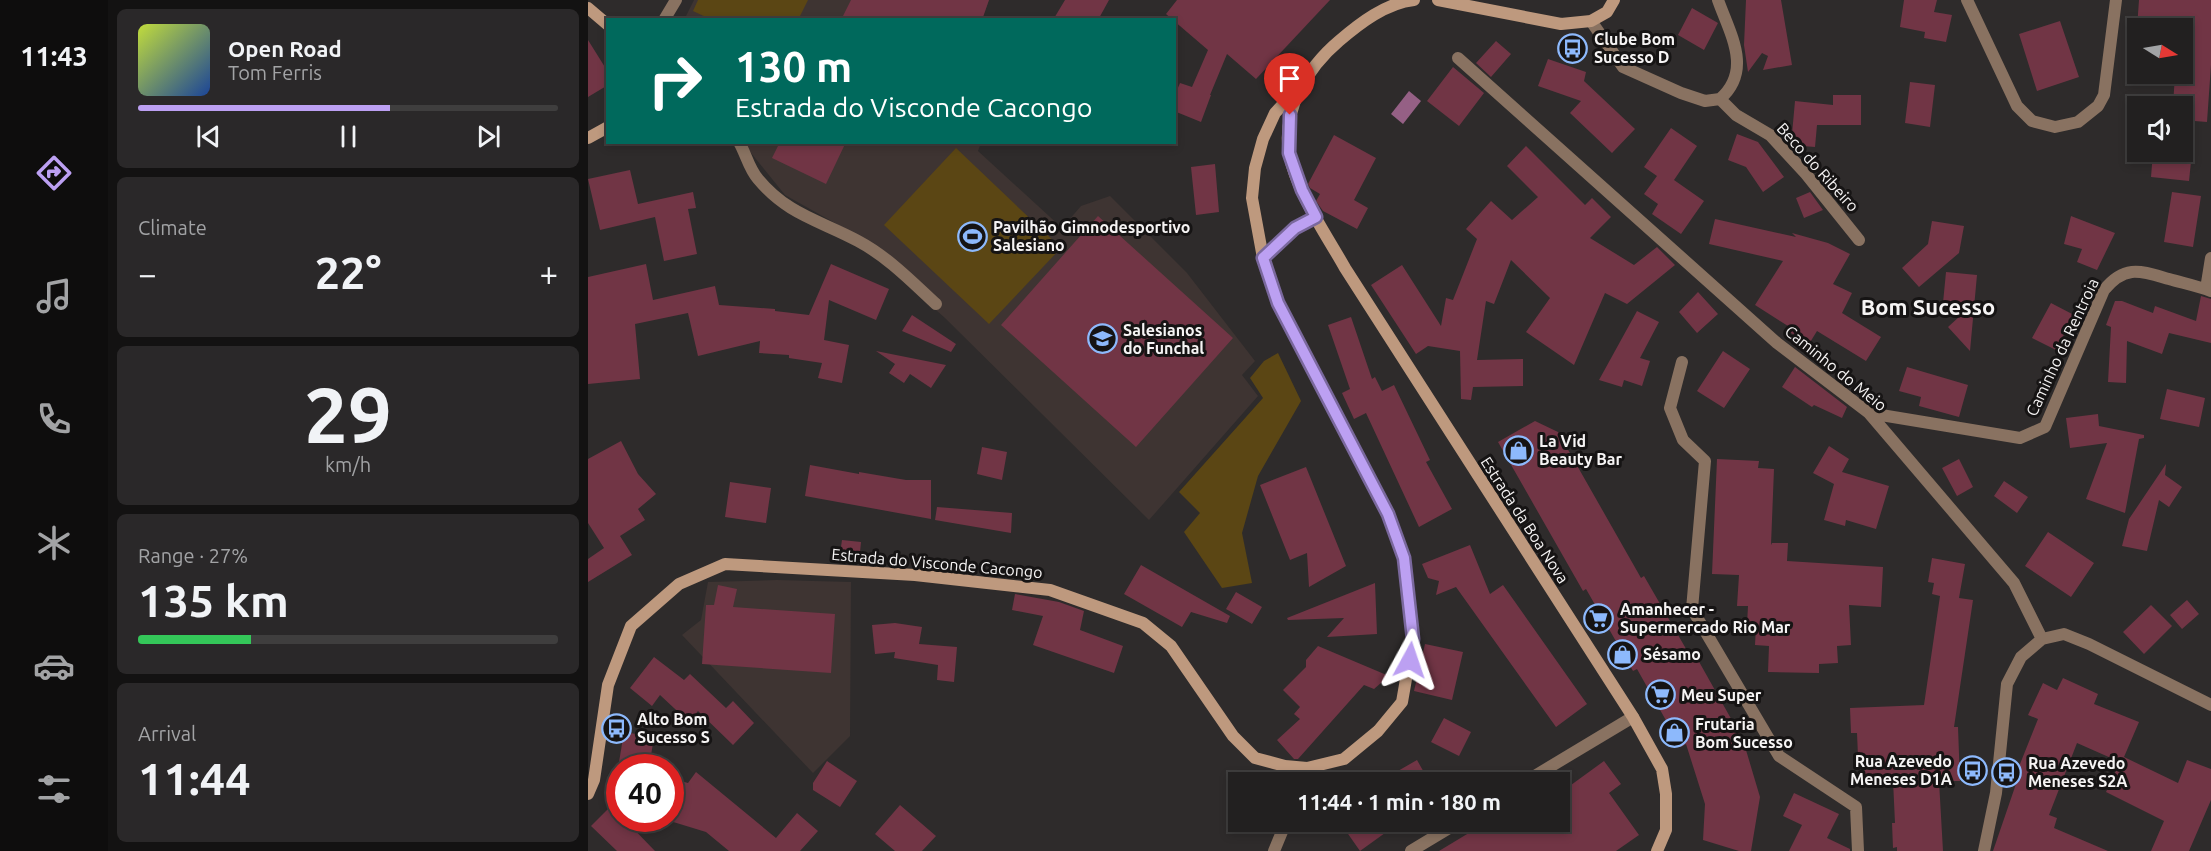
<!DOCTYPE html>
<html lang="en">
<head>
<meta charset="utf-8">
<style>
	:root { --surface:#222020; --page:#2a2829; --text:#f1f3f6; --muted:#a2a3a5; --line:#3f3e3e; --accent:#bca0f2 }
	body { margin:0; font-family:Ubuntu,sans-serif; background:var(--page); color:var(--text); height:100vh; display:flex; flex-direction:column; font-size:22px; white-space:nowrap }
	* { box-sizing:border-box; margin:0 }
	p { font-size:20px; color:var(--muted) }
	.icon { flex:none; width:33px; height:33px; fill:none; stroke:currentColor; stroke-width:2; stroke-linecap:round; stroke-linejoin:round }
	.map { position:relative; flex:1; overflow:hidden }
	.drawer { display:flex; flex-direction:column; gap:9px; padding:9px; background:#131212; width:480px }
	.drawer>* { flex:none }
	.top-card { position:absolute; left:18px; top:18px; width:570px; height:126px; border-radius:0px; box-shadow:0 3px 9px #0003,0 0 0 2px var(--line); background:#00695c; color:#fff; overflow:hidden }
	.needle { width:39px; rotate:101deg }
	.buttons { position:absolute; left:1539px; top:18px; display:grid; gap:12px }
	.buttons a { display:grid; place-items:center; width:66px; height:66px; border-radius:0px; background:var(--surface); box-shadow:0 3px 9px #0003,0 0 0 2px var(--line); font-size:30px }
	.speed { position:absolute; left:18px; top:754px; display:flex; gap:12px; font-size:30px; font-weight:700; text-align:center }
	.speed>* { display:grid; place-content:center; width:78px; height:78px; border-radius:50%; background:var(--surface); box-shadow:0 3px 9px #0003,0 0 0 2px var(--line); line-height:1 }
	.speed .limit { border:9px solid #d22; background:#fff; color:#111 }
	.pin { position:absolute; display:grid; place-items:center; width:51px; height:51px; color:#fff; margin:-62px -26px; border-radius:50% 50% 50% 0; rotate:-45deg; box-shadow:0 0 6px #0007 }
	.pin .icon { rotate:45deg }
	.me { position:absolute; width:66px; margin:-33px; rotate:5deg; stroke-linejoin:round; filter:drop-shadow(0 0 4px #0008) }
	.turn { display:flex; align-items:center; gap:21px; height:126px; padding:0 30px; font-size:27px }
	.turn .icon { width:78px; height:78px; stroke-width:2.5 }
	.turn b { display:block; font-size:42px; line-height:51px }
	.big { font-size:45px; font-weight:600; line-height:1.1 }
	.drawer .card { flex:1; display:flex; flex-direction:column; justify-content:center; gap:9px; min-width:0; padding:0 21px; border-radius:9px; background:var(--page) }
	.drawer .dial { align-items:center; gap:0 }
	.dial b { font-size:78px; line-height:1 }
	.song { display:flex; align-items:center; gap:18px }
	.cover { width:72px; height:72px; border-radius:9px; background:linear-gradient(135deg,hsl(70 70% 55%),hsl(220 70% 35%)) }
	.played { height:6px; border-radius:3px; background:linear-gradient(90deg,var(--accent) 60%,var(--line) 60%) }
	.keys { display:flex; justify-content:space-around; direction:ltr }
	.heat { display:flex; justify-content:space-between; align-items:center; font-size:33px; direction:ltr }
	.charge { height:9px; border-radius:4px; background:linear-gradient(90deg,#34c759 27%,var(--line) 0) }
	.trip { position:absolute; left:640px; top:772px; width:342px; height:60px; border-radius:0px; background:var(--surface); box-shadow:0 3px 9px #0003,0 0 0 2px var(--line); font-weight:600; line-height:60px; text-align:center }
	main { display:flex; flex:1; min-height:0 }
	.menu { display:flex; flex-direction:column; width:108px; justify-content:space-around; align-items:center; background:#0e0d0d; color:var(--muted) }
	.menu .icon { width:42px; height:42px }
	.menu .active { color:var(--accent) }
	.menu b { font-size:27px; color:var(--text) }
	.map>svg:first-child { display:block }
</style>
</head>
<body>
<main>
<nav class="menu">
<b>11:43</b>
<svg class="icon active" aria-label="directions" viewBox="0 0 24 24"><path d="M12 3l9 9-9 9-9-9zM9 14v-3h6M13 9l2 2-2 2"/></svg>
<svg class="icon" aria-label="music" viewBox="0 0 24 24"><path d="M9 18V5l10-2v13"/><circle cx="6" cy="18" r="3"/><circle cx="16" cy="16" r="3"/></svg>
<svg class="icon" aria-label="phone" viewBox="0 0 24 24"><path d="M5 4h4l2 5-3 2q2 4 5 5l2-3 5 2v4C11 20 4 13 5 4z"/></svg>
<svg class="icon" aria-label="climate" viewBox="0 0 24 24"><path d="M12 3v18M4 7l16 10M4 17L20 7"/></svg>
<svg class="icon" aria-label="car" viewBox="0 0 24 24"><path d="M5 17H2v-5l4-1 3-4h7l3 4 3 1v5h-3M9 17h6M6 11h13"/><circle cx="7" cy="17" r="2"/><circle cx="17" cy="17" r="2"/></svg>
<svg class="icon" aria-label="filters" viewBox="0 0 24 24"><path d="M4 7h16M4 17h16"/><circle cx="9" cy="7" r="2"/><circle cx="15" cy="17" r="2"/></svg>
</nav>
<section class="drawer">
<div class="card">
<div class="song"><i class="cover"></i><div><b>Open Road</b><p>Tom Ferris</p></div></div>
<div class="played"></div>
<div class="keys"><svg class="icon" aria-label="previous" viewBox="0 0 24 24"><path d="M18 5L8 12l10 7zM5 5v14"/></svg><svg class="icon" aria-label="pause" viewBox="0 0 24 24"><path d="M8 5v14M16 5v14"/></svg><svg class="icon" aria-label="next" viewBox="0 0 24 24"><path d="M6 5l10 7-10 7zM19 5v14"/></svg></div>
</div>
<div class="card"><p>Climate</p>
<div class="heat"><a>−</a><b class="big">22°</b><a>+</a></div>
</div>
<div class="card dial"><b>29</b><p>km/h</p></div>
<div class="card"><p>Range · 27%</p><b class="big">135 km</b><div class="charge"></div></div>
<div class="card"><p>Arrival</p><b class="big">11:44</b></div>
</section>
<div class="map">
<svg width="1623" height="851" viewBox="0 0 1623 851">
	<rect width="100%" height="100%" fill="#2e2b2b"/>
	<path fill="#3e3432" d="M 106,0 L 401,0 L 394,19 L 96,20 Z
		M 155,143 L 393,143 L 390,151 L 474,228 L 493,206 L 522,196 L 599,273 L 667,361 L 654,375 L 670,396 L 561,520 L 357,318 L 254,227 L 197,195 Z
		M 189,580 L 263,582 L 262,736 L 225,773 L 94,635 L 113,620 L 120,582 Z"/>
	<path fill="#5b4614" d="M 110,0 L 220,0 L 210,20 L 122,19 L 105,11 Z
		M 368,148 L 473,248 L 401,324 L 296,225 Z
		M 690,353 L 713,401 L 670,476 L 654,533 L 664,583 L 634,588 L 596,532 L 612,513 L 591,492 L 675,398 L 662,378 L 676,361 Z"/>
	<path fill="#956085" d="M 821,91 L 833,101 L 815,124 L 803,114 Z"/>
	<path fill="#713545" d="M 263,0 L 401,0 L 394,20 L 253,20 Z
		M 477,0 L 521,0 L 510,20 L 465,20 Z
		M 589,0 L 742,0 L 668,79 L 639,54 L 622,95 L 623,95 L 613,122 L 586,111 L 586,97 L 592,83 L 604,87 L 620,50 L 578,14 Z
		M 1158,0 L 1193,0 L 1204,65 L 1175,70 L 1180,56 L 1174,53 L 1160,72 L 1156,45 Z
		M 1316,0 L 1349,0 L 1346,12 L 1364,15 L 1358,42 L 1336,38 L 1337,32 L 1312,27 Z
		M 1551,0 L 1623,0 L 1623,65 L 1619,122 L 1594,120 L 1594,106 L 1585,106 L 1587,74 L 1594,74 L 1594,28 L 1549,28 Z
		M 1104,8 L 1130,23 L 1116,50 L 1090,35 Z
		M 1472,21 L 1491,77 L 1449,91 L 1431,34 Z
		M 0,40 L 20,72 L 20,85 L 0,97 Z
		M 908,41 L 923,54 L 903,77 L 888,63 Z
		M 960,59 L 998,72 L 996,81 L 1047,129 L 1024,153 L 982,113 L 993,101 L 950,86 Z
		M 865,67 L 896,93 L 871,126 L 839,101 Z
		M 1322,82 L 1347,85 L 1342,127 L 1317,123 Z
		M 1245,95 L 1273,95 L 1273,125 L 1229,125 L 1227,147 L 1203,145 L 1207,101 L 1245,105 Z
		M 1083,128 L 1109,146 L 1086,180 L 1116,201 L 1093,234 L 1064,214 L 1070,204 L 1056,194 L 1069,176 L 1056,167 Z
		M 1149,134 L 1170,142 L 1196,177 L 1175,192 L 1158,167 L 1140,160 Z
		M 746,135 L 788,158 L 766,200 L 780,208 L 769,229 L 735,211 L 728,201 L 732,194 L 722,188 L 720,184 Z
		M 192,142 L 258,142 L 238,184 L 184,158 Z
		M 938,146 L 997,205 L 1004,198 L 1023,217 L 1002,238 L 1046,265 L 1069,247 L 1087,265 L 1039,304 L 1017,293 L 986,365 L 938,332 L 962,298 L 923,260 L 906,304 L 898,301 L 889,360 L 935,359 L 935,386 L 885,387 L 883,400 L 873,399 L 872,351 L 840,346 L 828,354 L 783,285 L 814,265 L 853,326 L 858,298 L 865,300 L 889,239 L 878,229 L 903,201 L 924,220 L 950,197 L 919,166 Z
		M 1565,152 L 1604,152 L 1601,181 L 1563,177 Z
		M 627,164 L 631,212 L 608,215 L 603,167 Z
		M 42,170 L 50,204 L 105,192 L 108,208 L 100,209 L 109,254 L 76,261 L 67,217 L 12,230 L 0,179 Z
		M 1222,192 L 1235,210 L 1216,218 L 1208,198 Z
		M 1584,192 L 1613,196 L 1605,247 L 1576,242 Z
		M 510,216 L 645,338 L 548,447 L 413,325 Z
		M 1483,216 L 1527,233 L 1509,270 L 1489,262 L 1494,249 L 1476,244 Z
		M 1127,219 L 1208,237 L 1204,233 L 1240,243 L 1262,254 L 1245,284 L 1264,293 L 1254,313 L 1293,337 L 1278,361 L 1229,331 L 1221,344 L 1198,330 L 1200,326 L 1167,305 L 1195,261 L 1121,244 Z
		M 1344,221 L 1376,226 L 1371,253 L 1331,287 L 1314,268 L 1340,244 Z
		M 58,264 L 65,300 L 127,286 L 131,305 L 187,309 L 187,311 L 221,315 L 243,264 L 301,289 L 288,320 L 241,300 L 236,340 L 261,345 L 254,383 L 230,378 L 234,363 L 201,358 L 201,355 L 171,353 L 172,341 L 110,356 L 100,313 L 47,324 L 52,379 L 0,384 L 0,277 Z
		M 1358,272 L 1389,275 L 1382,351 L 1360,327 L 1384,305 L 1355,303 Z
		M 1110,292 L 1130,314 L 1109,333 L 1091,312 Z
		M 1613,296 L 1623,299 L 1623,343 L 1581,333 L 1574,354 L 1539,341 L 1538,383 L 1520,382 L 1523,327 L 1518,325 L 1527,301 L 1534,301 L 1565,313 L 1567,306 L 1608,321 Z
		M 1463,303 L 1486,315 L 1468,350 L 1444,338 Z
		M 1049,311 L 1071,322 L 1052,358 L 1062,361 L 1054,386 L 1036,380 L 1034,387 L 1011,380 Z
		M 324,315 L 368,344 L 363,352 L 314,331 Z
		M 763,317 L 784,379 L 787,377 L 794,391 L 806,385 L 842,460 L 838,462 L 864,509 L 831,527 L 778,413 L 766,419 L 754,393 L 762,389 L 740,325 Z
		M 288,351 L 358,365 L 343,388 L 322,374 L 316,383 L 301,373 L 307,364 Z
		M 1135,351 L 1162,369 L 1136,408 L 1109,391 Z
		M 1207,367 L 1259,407 L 1254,418 L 1226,405 L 1224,407 L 1194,387 Z
		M 1319,367 L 1380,385 L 1371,417 L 1331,406 L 1333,397 L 1311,391 Z
		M 1579,389 L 1617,398 L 1611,427 L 1572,419 Z
		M 1510,414 L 1511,426 L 1556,435 L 1556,438 L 1551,439 L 1537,513 L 1498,499 L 1519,443 L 1482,448 L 1478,418 Z
		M 947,421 L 970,432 L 1053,578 L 1056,576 L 1101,654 L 1105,651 L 1155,740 L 1172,797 L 1163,851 L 1151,851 L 1115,840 L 1117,804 L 1098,744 L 1093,747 L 1049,669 L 1045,671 L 998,589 L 995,591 L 910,442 Z
		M 33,441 L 50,474 L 68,494 L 50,509 L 57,520 L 32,536 L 44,555 L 0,582 L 0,559 L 16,548 L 0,523 L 0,459 Z
		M 1241,446 L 1261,459 L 1254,472 L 1301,486 L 1288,529 L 1258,520 L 1257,526 L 1236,520 L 1246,484 L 1225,473 Z
		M 394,447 L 419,452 L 414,480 L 389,474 Z
		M 1129,459 L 1171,461 L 1170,468 L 1186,469 L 1183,545 L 1184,543 L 1200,543 L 1199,561 L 1295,567 L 1293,607 L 1261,605 L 1263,645 L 1249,646 L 1250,663 L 1231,664 L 1231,673 L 1180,672 L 1181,646 L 1167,645 L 1168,626 L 1159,625 L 1160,606 L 1149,606 L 1151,575 L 1124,574 Z
		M 1371,459 L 1385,487 L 1369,496 L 1354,468 Z
		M 1578,464 L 1577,475 L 1594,487 L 1581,507 L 1571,500 L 1559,551 L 1534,546 L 1541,519 Z
		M 222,465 L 271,474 L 271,472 L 318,480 L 343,480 L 343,519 L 217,496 Z
		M 718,467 L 758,566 L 721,587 L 719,553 L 702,560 L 672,485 Z
		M 1416,481 L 1440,497 L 1429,513 L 1406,496 Z
		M 142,482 L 183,488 L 178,523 L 137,517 Z
		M 349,507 L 424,513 L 423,533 L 347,520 Z
		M 1460,532 L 1506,563 L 1483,597 L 1437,566 Z
		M 254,540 L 273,542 L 271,562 L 251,560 Z
		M 882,545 L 902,594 L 915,585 L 999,704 L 968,727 L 868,587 L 848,595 L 851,581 L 840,578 L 834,564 Z
		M 1344,558 L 1377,564 L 1371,598 L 1385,600 L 1366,727 L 1370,727 L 1372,781 L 1351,781 L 1355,851 L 1309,851 L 1309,847 L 1305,848 L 1304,823 L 1307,823 L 1305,780 L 1277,781 L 1276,756 L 1270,756 L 1269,733 L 1263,733 L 1262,708 L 1336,705 L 1352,596 L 1344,594 L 1346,583 L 1340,582 Z
		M 553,565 L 642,616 L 639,623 L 603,612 L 594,627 L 536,594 Z
		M 787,583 L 789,634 L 739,637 L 756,618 L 700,620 L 699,618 Z
		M 130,585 L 149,589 L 145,607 L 247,614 L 243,673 L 114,664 L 118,605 L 126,605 Z
		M 648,592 L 674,607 L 664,624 L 638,609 Z
		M 427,594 L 471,602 L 496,611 L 492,630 L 535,646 L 526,673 L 445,645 L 455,616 L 424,610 Z
		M 1599,600 L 1611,614 L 1594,629 L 1582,615 Z
		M 1563,605 L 1584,626 L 1556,654 L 1535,632 Z
		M 307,623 L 334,627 L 331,644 L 369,647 L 366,682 L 349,680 L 350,665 L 306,658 L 307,652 L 287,654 L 284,625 Z
		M 837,644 L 875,652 L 864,700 L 826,691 Z
		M 730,646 L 801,676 L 786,689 L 776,685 L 710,759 L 706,759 L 689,740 L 712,719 L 706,714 L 712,707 L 695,690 L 718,667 L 718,660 Z
		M 66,657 L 96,680 L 102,674 L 138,708 L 145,701 L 166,723 L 145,745 L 110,711 L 101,722 L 72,695 L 64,706 L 42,688 Z
		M 1475,678 L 1510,694 L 1506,704 L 1551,722 L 1536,757 L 1590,783 L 1599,760 L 1623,769 L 1623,800 L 1601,851 L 1563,851 L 1576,821 L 1518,792 L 1532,762 L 1489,743 L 1461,815 L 1469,818 L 1466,828 L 1520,851 L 1405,851 L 1429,781 L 1426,779 L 1450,719 L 1440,715 L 1455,683 L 1469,690 Z
		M 856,718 L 883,732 L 871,756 L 843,742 Z
		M 36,732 L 66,737 L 61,768 L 31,762 Z
		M 829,760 L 842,783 L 789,783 Z
		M 239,761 L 269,781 L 252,807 L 225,790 L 225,783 Z
		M 1016,761 L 1033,784 L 1021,793 L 1051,835 L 1028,851 L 851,851 L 899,822 L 972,822 L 972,793 Z
		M 108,772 L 188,838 L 209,813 L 230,831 L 212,851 L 141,851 L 118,832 L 82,821 L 82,778 L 100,783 Z
		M 1206,793 L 1251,814 L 1239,838 L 1262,849 L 1262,851 L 1201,851 L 1214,825 L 1195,816 Z
		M 312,805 L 348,836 L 334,851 L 307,851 L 287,834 Z
		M 23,806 L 32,815 L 32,819 L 36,819 L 67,851 L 29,851 L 3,826 Z
		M 771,822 L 789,822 L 797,833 L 772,851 L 758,831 Z"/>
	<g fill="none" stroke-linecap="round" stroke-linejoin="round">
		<path stroke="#897261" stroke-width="12" d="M 1379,0 L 1429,106 L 1444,121 L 1467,127 L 1490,122 L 1510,106 L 1516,95 L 1528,0
			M 76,20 L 88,0
			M 1003,21 L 1035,67 L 1093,93 L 1117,101 L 1132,99 C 1165,70 1142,34 1130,0
			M 870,58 L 1189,343 L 1281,413 L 1426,583 L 1454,639
			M 1132,99 L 1148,115 L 1182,135 L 1218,174 L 1271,240
			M 151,142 C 158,154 161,169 170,179 C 200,215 231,220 270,241 C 300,257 323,281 348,304
			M 1618,289 L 1623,258
			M 1094,362 L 1082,408 L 1095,440 L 1117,461 L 1104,609 L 1191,756 L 1268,807 L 1270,851
			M 1281,413 L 1432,438 L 1457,427 L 1516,290 C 1537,264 1553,271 1581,279 C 1595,283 1609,286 1623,291
			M 697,766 L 701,783
			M 935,783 L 1045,717
			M 686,851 L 698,822
			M 823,851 L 871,822
			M 1396,851 L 1408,793 L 1419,684 L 1433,657 L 1454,639 L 1476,634 L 1501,644 L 1623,705"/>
		<path stroke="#be997e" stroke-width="12" d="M 826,0 C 798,3 772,23 751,41 C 719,68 694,110 701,153 C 708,192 738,234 757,268 L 1045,717 L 1074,769 L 1078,794 L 1078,830 L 1069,851
			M 850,0 L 973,24 L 1003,21 L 1019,12 L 1026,0
			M 0,8 L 20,25
			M 0,138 L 20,127
			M 675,258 L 664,198 L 667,168 L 675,139 L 687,113 L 709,89
			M 0,794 L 6,780 L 20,685 L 43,626 L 91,584 L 137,564 L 327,575 L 462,590 L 555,623 L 583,646 L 645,736 L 667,758 L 697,766 L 719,768 L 756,759 L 790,731 L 814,702 L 825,639 L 816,558 L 800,514 L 690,303 L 675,258 L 707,228 L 728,217"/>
	</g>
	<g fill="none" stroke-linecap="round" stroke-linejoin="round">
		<defs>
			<path id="route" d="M 702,115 L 701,153 L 714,190 L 728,217 L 707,228 L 675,258 L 690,303 L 800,514 L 816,558 L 825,639 L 822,660"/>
		</defs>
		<use href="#route" stroke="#7a689d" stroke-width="15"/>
		<use href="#route" stroke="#bca0f2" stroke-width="10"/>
	</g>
	<defs>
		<symbol id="bus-ring" viewBox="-11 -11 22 22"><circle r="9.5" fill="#161414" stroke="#8db9fc" stroke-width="1.5"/><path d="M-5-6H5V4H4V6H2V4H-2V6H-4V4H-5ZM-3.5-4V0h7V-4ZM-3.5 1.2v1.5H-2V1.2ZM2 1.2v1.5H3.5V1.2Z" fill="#8db9fc"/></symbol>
		<symbol id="stadium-ring" viewBox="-11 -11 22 22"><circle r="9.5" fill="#161414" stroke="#8db9fc" stroke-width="1.5"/><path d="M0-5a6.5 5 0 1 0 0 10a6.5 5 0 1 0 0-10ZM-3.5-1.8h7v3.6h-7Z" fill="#8db9fc"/></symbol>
		<symbol id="school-ring" viewBox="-11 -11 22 22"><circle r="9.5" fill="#161414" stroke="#8db9fc" stroke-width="1.5"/><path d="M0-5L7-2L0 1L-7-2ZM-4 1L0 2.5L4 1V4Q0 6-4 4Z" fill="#8db9fc"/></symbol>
		<symbol id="shop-ring" viewBox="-11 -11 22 22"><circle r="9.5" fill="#161414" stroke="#8db9fc" stroke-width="1.5"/><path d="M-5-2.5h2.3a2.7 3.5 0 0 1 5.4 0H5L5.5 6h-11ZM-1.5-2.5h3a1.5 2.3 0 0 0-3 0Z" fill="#8db9fc"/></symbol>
		<symbol id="supermarket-ring" viewBox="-11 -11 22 22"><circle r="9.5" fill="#161414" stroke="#8db9fc" stroke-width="1.5"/><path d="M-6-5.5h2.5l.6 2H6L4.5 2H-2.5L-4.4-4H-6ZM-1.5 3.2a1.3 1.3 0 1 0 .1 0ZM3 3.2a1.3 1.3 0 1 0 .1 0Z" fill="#8db9fc"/></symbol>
	</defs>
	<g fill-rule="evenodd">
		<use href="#bus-ring" x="968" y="32" width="33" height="33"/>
		<use href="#stadium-ring" x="368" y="220" width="33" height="33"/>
		<use href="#school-ring" x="498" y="322" width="33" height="33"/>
		<use href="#shop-ring" x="914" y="434" width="33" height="33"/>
		<use href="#supermarket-ring" x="994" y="602" width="33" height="33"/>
		<use href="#shop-ring" x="1018" y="638" width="33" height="33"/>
		<use href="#supermarket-ring" x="1056" y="678" width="33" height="33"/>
		<use href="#bus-ring" x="12" y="712" width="33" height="33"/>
		<use href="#shop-ring" x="1070" y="716" width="33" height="33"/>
		<use href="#bus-ring" x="1368" y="754" width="33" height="33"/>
		<use href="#bus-ring" x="1402" y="756" width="33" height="33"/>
	</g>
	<g text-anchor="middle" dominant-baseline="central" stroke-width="6" stroke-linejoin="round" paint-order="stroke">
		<g font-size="16" font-weight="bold" fill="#f6f4f4" stroke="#161414" text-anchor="start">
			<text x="1006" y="39">Clube Bom<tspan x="1006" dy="18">Sucesso D</tspan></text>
			<text x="405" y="227">Pavilhão Gimnodesportivo<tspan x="405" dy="18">Salesiano</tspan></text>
			<text x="535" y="330">Salesianos<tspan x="535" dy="18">do Funchal</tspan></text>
			<text x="951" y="441">La Vid<tspan x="951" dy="18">Beauty Bar</tspan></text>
			<text x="1032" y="609">Amanhecer -<tspan x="1032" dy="18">Supermercado Rio Mar</tspan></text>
			<text x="1055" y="654">Sésamo</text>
			<text x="1093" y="695">Meu Super</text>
			<text x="49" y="719">Alto Bom<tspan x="49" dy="18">Sucesso S</tspan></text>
			<text x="1107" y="724">Frutaria<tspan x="1107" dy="18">Bom Sucesso</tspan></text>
			<text x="1364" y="761" text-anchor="end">Rua Azevedo<tspan x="1364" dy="18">Meneses D1A</tspan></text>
			<text x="1440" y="763">Rua Azevedo<tspan x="1440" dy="18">Meneses S2A</tspan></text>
		</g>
		<g font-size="16" fill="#f6f4f4" stroke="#161414">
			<text transform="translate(1230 167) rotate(48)">Beco do Ribeiro</text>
			<text transform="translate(1474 347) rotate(-65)">Caminho da Rentroia</text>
			<text transform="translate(1248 368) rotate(39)">Caminho do Meio</text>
			<text transform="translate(937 520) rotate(57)">Estrada da Boa Nova</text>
			<text transform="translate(349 563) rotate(5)">Estrada do Visconde Cacongo</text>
		</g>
		<g font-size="22" font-weight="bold" fill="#f6f4f4" stroke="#161414">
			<text x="1340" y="306">Bom Sucesso</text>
		</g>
	</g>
</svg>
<div class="buttons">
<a><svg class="needle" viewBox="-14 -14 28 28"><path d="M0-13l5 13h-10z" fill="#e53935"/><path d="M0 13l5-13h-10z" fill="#a2a3a5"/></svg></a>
<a><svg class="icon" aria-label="sound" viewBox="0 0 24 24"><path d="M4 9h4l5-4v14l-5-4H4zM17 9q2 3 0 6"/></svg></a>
</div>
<div class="speed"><div class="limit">40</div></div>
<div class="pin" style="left:702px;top:115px;background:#d93025"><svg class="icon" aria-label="arrive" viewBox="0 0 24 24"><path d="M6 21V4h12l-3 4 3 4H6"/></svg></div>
<svg class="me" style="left:822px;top:660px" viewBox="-20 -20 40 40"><path d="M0-17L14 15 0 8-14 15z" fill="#bca0f2" stroke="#fff" stroke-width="4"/></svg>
<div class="trip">11:44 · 1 min · 180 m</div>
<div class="top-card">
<div class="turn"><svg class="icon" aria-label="right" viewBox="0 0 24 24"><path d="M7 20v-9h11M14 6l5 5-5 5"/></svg><div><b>130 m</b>Estrada do Visconde Cacongo</div></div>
</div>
</div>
</main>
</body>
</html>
